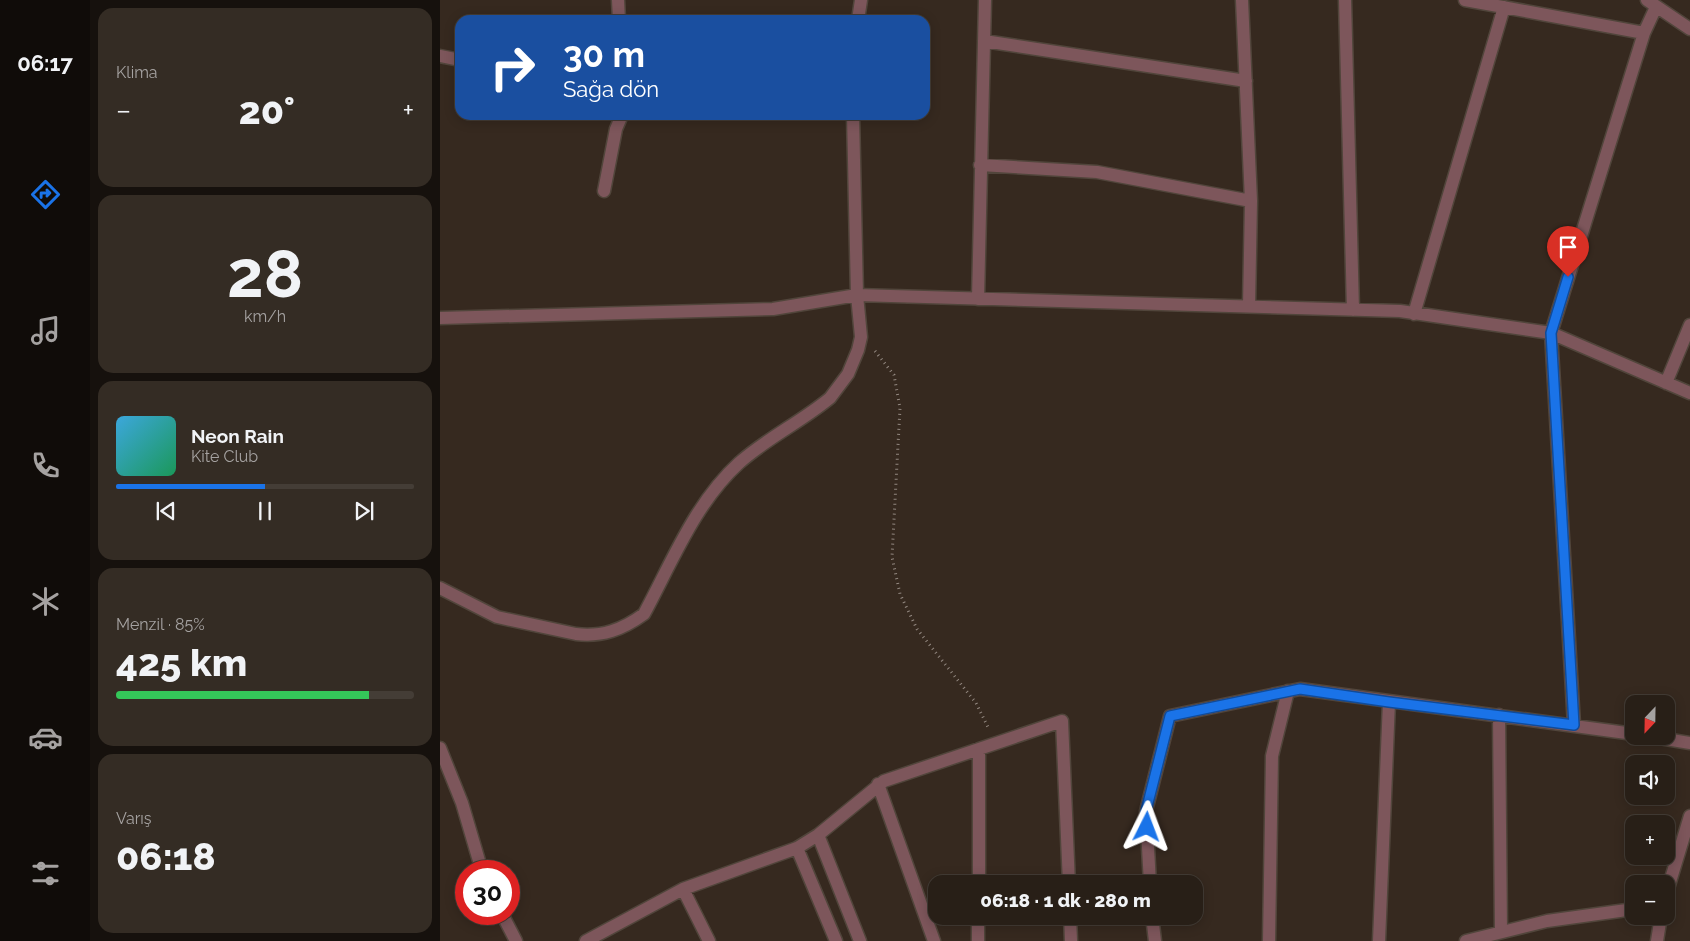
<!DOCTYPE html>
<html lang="tr">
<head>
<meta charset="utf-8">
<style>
	:root { --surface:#281f17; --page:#342c24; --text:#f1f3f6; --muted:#a5a2a1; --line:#443d36; --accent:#1a73e8 }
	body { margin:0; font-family:Raleway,sans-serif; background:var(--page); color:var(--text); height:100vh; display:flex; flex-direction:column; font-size:19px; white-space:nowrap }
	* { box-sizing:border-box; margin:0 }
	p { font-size:16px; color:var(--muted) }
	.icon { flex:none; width:28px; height:28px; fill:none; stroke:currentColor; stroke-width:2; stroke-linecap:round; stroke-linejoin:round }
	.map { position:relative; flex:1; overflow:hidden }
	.sheet { display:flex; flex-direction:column; gap:8px; padding:8px; background:#16110d; width:350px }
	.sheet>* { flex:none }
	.guide { position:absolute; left:15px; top:15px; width:475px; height:105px; border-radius:15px; box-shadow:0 2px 12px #0003,0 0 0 1px var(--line); background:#1a4fa0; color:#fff; overflow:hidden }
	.needle { width:32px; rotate:202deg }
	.tools { position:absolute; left:1185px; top:695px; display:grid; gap:10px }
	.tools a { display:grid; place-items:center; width:50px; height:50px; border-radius:10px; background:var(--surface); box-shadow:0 2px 12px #0003,0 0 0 1px var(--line); font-size:25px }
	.speed { position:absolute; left:15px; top:860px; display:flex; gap:10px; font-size:25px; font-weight:700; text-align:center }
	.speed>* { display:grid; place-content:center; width:65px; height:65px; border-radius:50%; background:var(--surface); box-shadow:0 2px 12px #0003,0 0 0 1px var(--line); line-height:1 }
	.speed .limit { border:8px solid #d22; background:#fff; color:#111 }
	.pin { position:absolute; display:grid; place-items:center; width:42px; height:42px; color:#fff; margin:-51px -21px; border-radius:50% 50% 50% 0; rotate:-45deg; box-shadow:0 0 5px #0007 }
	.pin .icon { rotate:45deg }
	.me { position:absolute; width:55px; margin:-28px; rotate:3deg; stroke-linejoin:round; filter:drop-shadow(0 0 4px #0008) }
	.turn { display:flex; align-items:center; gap:18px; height:105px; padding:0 25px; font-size:22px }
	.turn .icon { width:65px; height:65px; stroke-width:2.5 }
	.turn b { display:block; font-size:35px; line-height:42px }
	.big { font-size:38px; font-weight:800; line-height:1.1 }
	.sheet .widget { flex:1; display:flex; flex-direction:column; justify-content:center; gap:8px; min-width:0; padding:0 18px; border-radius:15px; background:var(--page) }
	.sheet .dial { align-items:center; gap:0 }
	.dial b { font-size:65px; line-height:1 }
	.song { display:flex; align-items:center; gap:15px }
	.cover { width:60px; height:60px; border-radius:8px; background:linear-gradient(135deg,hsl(200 70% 55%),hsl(150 70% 35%)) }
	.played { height:5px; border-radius:2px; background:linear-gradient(90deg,var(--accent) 50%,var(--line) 50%) }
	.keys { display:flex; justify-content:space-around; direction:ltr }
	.heat { display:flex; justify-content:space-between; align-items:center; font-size:28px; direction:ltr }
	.charge { height:8px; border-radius:4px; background:linear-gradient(90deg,#34c759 85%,var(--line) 0) }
	.trip { position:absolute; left:488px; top:875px; width:275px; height:50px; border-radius:15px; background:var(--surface); box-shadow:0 2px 12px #0003,0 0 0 1px var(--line); font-weight:800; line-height:50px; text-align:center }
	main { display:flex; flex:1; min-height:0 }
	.menu { display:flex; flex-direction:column; width:90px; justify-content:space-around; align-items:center; background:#100c09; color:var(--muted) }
	.menu .icon { width:35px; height:35px }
	.menu .current { color:var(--accent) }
	.menu b { font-size:22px; color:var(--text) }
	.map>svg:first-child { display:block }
</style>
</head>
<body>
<main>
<nav class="menu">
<b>06:17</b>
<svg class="icon current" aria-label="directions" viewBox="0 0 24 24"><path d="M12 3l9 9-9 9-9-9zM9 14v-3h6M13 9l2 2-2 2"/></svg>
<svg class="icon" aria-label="music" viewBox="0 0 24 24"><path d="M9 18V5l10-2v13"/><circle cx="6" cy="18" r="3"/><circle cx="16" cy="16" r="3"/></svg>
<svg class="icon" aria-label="phone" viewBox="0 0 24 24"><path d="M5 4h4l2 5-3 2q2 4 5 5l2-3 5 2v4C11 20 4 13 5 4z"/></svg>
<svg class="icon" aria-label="climate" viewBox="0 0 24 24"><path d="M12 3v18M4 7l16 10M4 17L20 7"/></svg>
<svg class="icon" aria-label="car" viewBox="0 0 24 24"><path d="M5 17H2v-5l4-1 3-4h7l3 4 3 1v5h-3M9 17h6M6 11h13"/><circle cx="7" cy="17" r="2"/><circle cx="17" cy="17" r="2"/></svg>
<svg class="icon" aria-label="filters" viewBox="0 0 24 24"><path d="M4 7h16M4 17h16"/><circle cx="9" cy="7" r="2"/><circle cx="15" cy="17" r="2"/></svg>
</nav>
<section class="sheet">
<div class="widget"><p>Klima</p>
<div class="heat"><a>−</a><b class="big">20°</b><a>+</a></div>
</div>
<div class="widget dial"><b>28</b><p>km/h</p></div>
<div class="widget">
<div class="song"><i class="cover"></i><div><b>Neon Rain</b><p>Kite Club</p></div></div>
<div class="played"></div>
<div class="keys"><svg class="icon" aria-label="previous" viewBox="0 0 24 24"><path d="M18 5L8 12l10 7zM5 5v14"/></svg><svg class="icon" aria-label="pause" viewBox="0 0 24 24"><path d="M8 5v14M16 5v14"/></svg><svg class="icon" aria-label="next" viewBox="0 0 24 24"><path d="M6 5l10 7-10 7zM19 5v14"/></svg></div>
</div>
<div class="widget"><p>Menzil · 85%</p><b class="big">425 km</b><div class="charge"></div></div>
<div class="widget"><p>Varış</p><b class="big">06:18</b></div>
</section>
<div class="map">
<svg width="1250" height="941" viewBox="0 0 1250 941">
	<rect width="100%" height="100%" fill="#36291f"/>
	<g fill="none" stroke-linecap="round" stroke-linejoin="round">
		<defs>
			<path id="minor" d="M 178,0 L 179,20
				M 802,0 L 811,201 L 809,306
				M 905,0 L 913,310
				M 1025,0 L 1204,33
				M 1207,0 L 1250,29
				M 418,20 L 421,0
				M 544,41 L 806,81
				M 0,56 L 20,60
				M 540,165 L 657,172 L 811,201
				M 164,191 L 176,129 L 182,115
				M 538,299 L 545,0
				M 974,314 L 1064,7
				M 0,318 L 333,309 L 417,295 L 960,311 L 1111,333 L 1250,393
				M 1226,383 L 1250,325
				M 0,588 L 57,617 L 136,634 C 162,637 182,630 204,614 C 232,562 255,503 299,463 C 327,438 361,422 390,398 L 408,374 L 418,350 L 421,337 L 417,295 L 413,115
				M 1059,715 L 1061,932
				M 1134,725 L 1111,333 L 1204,33 L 1216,7
				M 1208,736 L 1250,743
				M 0,748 L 22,803 L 42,871
				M 438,784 L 494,941
				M 378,835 L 420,941
				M 357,848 L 396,941
				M 539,884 L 539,749
				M 710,884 L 706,811 L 730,716 L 860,689 L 1194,734
				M 243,889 L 269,941
				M 1226,895 L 1250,816
				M 62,914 L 76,941
				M 630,916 L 631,941
				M 712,916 L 715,941
				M 146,941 L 243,889 L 357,848 L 378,835 L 444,781 L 622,721 L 629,884
				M 538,941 L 538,916
				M 829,941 L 832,756 L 848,691
				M 939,941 L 949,702
				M 1026,941 L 1107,921 L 1194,909
				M 1217,941 L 1221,916"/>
		</defs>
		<use href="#minor" stroke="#51453b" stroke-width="15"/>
		<path stroke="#938880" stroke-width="3" stroke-dasharray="1 4" stroke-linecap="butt" d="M 435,351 L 454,375 L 460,408 L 452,557 L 460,594 L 477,629 L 536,703 L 548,727"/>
		<use href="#minor" stroke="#7d565b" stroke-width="12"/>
	</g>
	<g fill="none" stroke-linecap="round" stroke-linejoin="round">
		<defs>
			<path id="route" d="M 707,827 L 706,811 L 730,716 L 860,689 L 949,702 L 1134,725 L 1111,333 L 1128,277"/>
		</defs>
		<use href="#route" stroke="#114b97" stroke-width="12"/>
		<use href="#route" stroke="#1a73e8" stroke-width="9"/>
	</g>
</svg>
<div class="tools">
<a><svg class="needle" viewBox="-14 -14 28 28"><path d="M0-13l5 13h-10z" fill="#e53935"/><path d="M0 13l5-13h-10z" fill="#a5a2a1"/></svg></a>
<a><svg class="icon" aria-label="sound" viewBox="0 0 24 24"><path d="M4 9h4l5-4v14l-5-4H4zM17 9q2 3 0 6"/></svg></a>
<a>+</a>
<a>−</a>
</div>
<div class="speed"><div class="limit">30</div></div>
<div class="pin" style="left:1128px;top:277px;background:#d93025"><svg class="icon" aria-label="arrive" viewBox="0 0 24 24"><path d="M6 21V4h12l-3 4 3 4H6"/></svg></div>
<svg class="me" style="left:707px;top:827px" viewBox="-20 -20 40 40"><path d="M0-17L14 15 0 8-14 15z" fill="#1a73e8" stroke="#fff" stroke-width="4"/></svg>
<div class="trip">06:18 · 1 dk · 280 m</div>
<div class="guide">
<div class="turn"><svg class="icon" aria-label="right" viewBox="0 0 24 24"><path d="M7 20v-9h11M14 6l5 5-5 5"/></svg><div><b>30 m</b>Sağa dön</div></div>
</div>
</div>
</main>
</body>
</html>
